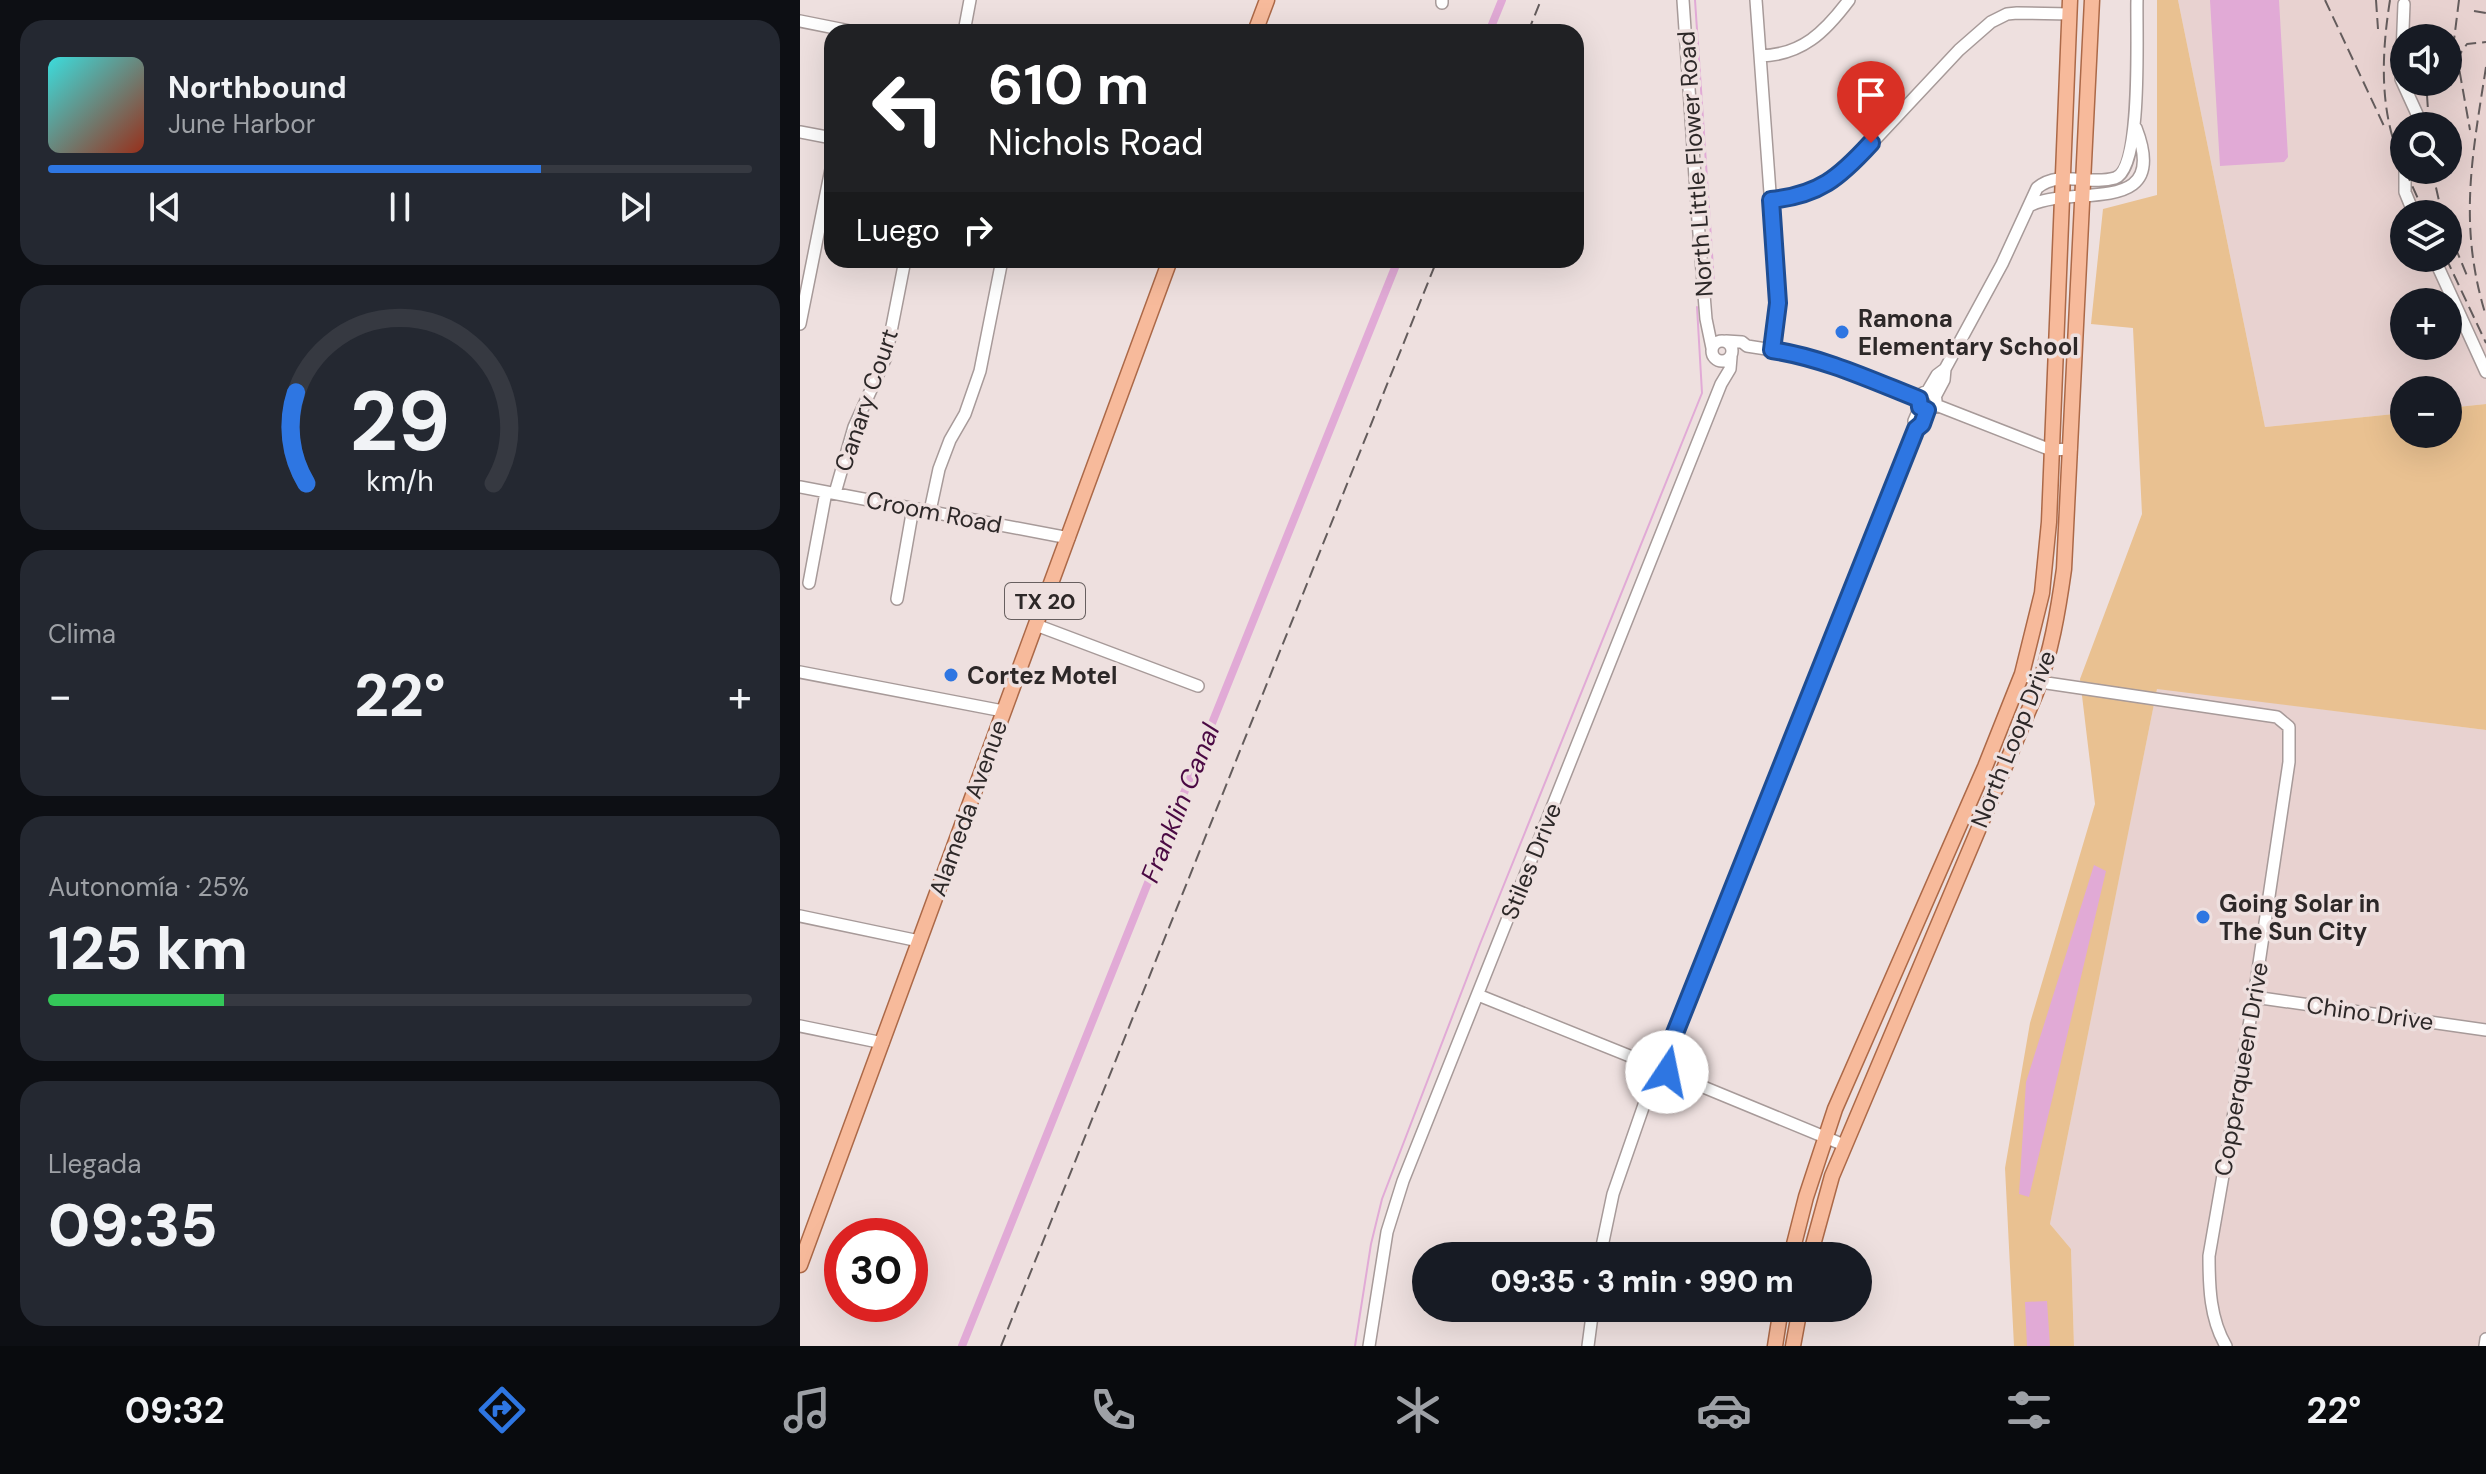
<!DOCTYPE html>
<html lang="es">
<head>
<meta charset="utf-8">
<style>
	:root { --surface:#171b24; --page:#242831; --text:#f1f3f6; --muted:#9ea1a6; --line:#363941; --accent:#2e76e2 }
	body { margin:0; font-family:"DM Sans",sans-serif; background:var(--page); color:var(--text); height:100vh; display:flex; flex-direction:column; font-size:30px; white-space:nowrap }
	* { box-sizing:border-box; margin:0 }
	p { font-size:26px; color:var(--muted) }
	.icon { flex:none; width:44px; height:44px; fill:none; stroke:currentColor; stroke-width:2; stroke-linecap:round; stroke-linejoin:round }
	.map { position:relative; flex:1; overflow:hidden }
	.details { display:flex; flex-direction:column; gap:20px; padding:20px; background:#0d0f14; width:800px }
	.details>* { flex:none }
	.banner { position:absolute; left:24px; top:24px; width:760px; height:244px; border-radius:24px; box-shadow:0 8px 32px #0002; background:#202124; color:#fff; overflow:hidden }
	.fabs { position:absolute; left:1590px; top:24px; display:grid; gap:16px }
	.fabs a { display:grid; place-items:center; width:72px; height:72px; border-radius:50%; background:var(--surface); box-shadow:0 8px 32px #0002; font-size:40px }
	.speed { position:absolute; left:24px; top:1218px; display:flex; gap:16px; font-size:40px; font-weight:700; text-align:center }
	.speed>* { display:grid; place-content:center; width:104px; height:104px; border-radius:50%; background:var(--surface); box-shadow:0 8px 32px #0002; line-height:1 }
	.speed .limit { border:12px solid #d22; background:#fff; color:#111 }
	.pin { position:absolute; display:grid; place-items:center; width:68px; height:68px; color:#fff; margin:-82px -34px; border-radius:50% 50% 50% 0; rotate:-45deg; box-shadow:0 0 8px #0007 }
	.pin .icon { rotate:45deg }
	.me { position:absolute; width:88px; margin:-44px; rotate:11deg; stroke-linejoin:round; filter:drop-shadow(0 0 6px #0008) }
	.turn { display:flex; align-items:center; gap:28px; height:168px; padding:0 32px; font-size:36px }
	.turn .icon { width:104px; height:104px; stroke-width:2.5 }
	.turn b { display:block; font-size:56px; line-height:68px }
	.then { display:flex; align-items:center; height:76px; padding:0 32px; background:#0003; gap:16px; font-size:30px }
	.big { font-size:60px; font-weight:800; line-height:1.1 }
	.details .widget { flex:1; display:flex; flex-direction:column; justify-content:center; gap:12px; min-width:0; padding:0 28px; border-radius:24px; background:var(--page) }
	.details .dial { align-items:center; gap:0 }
	.dial svg { height:208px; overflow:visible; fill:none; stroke:var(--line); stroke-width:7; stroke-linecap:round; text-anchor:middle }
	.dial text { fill:var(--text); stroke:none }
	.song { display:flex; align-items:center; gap:24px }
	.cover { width:96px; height:96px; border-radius:12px; background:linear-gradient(135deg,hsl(180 70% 55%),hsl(10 70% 35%)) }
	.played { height:8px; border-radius:4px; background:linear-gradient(90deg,var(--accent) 70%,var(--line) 70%) }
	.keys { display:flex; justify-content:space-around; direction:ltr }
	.heat { display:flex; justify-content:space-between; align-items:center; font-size:44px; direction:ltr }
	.charge { height:12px; border-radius:6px; background:linear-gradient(90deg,#34c759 25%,var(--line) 0) }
	.trip { position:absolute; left:612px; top:1242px; width:460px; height:80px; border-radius:40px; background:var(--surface); box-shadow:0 8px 32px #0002; font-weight:800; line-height:80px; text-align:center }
	.tab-bar { display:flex; height:128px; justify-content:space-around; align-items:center; background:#090b0e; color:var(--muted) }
	.tab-bar .icon { width:56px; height:56px }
	.tab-bar .on { color:var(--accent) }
	.tab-bar b { font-size:36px; color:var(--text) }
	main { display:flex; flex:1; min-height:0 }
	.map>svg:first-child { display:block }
</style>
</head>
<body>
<main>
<section class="details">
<div class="widget">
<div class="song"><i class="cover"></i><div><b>Northbound</b><p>June Harbor</p></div></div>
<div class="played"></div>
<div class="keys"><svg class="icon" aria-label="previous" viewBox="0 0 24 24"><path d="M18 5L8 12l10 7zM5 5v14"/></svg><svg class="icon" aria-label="pause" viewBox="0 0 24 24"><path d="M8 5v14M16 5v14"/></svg><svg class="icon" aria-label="next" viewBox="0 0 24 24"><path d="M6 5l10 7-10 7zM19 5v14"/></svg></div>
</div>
<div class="widget dial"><svg viewBox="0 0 100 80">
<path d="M14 69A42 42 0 1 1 86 69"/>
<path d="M14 69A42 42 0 0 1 10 34" stroke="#2e76e2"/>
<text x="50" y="56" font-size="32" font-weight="700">29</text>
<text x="50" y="72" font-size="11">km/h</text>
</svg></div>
<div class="widget"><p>Clima</p>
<div class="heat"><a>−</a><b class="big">22°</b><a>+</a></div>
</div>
<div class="widget"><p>Autonomía · 25%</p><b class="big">125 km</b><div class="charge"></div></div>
<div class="widget"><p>Llegada</p><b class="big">09:35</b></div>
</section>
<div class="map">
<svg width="1686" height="1346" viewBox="0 0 1686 1346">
	<rect width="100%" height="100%" fill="#eee0df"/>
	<path fill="#e8d2d0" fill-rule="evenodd" d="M 1378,0 L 1686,0 L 1686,404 L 1648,408 L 1648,390 L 1604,390 L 1604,413 L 1465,427 ZM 1604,38 L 1648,38 L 1648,82 L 1604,82 ZM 1604,126 L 1648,126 L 1648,170 L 1604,170 ZM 1604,214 L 1648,214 L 1648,258 L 1604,258 ZM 1604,302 L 1648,302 L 1648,346 L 1604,346 Z
		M 1357,688 L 1686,730 L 1686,1346 L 1274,1346 L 1271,1249 L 1250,1224 Z"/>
	<path fill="#e9c191" d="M 1357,0 L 1378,0 L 1465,427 L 1604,413 L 1604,434 L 1648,434 L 1648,408 L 1686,404 L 1686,730 L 1357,689 L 1250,1224 L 1271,1249 L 1274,1346 L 1214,1346 L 1205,1168 L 1230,1023 L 1295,804 L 1280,679 L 1342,514 L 1333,328 L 1291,324 L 1303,209 L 1357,195 Z"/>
	<path fill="#e1aad6" d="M 1410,0 L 1479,0 L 1488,157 L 1484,162 L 1420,166 Z
		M 1294,865 L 1306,871 L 1229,1197 L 1219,1194 L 1226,1082 Z
		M 1247,1301 L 1250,1346 L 1227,1346 L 1225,1302 Z"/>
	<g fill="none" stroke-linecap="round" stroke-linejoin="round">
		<path stroke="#e1aad6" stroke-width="2" d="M 895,0 L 914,283
			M 555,1346 L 571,1244 L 582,1199 L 680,944 L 902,393 L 897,307"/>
		<path stroke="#e1aad6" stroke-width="8" d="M 689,32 L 702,0
			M 162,1346 L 598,260"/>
		<defs>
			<path id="minor" d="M 883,0 L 898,221 L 906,319 L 912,348
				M 956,0 L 978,303 L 972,350
				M 642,3 L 642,0
				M 1604,4 L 1601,79 L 1617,114 L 1618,126
				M 0,21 L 55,32
				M 164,32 L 170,0
				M 960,56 C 1002,55 1025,32 1049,0
				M 0,132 L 32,138
				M 1605,170 L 1605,192 L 1614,214
				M 971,200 L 1006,194 L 1033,180 L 1055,161 L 1159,50 L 1191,22 L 1207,14 L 1217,13 L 1270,14
				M 1231,205 C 1275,184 1371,218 1336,128
				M 1634,258 L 1686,372
				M 0,324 L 32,164
				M912 351a10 10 0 1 1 20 0a10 10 0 1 1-20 0Z
				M 926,341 L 942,342 L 947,346 L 1005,355 L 1119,399
				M1118 401a9 9 0 1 1 18 0a9 9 0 1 1-18 0Z
				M 1127,392 L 1137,375 L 1145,369
				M 1135,397 L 1144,380 L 1145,369 L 1202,264 L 1237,188 C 1260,169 1289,186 1315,178 C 1343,169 1336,29 1337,0
				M 1136,405 L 1251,450 L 1271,449
				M 0,487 L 269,538
				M 35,493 L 54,427 L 86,357 L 105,260
				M 130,511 L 139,469 L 150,440 L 165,414 L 180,371 L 202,260
				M 9,583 L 26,492
				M 97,599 L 113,508
				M 236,625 L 398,686
				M 0,672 L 203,711
				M 1222,674 L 1240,682 L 1477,717 L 1489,727 L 1489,762 L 1454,997 L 1409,1256 C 1409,1287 1410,1319 1426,1346
				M 0,916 L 119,941
				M 678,995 L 852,1065
				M 1454,997 L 1686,1030
				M 0,1026 L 83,1043
				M 866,1064 L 873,1038 L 1116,429 L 1114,421 L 1120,407
				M 867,1072 L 1044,1145
				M 800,1256 L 813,1194 L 846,1099 L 852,1073
				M 569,1346 L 587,1232 L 603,1181 L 921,384 L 930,369 L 931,357
				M 788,1346 L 793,1308
				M 1685,1346 L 1686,1339"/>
			<path id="major" d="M 455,32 L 467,0
				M 991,1256 L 1006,1197 L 1035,1109 L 1185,767 L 1222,674 L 1242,593 L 1249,522 L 1270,0
				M 1010,1256 L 1032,1176 L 1236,693 C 1251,653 1258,612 1264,569 L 1292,0
				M 0,1265 L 370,260
				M 975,1346 L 981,1308
				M 993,1346 L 1000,1308"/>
		</defs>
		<use href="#minor" stroke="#a79a99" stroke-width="14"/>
		<use href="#major" stroke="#ac6948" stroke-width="17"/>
		<use href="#minor" stroke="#fff" stroke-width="11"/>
		<use href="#major" stroke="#f7ba9b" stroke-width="14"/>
		<path stroke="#645c5c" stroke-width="2" stroke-dasharray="12 6" stroke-linecap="butt" d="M 1525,0 L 1584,126
			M 1576,0 L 1578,29
			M 1590,0 C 1581,57 1579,115 1604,168
			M 1659,0 L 1654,40 L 1670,130
			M 1674,11 L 1686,13
			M 728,32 L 741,0
			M 1655,61 L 1667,44 L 1686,42
			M 1686,67 C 1672,157 1658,226 1686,316
			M 1627,95 L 1629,126
			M 1605,170 L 1625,214
			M 1632,170 L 1642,214
			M 1648,230 L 1668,278
			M 1646,258 L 1686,343
			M 201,1346 L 637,260"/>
	</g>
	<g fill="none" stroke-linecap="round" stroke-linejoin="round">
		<defs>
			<path id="route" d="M 867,1072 L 866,1064 L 873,1038 L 1116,429 L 1122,424 L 1127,410 L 1120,407 L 1119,399 C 1071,380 1024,358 972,350 L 978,303 L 971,200 C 1019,195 1039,178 1071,143"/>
		</defs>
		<use href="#route" stroke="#1e4d93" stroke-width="20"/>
		<use href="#route" stroke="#2e76e2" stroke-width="14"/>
	</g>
	<g fill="#2e76e2" stroke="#eee0df" stroke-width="3">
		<circle cx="1042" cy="332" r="8"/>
		<circle cx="151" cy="675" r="8"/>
		<circle cx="1403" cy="917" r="8"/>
	</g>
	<g text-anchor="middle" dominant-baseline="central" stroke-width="7" stroke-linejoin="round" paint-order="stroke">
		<rect fill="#eee0df" stroke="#675f5f" stroke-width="2" x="205" y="583" width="80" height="36" rx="6"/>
		<g font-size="22" font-weight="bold" fill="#2d2828">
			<text x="245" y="601">TX 20</text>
		</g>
		<g font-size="24" fill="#2d2828" stroke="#eee0df">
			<text transform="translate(895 164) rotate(-94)">North Little Flower Road</text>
			<text transform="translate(66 400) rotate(-71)">Canary Court</text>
			<text transform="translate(134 512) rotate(11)">Croom Road</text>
			<text transform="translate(1213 739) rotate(-68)">North Loop Drive</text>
			<text transform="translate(168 808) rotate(-70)">Alameda Avenue</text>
			<text transform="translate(731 861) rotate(-68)">Stiles Drive</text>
			<text transform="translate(1570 1013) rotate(8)">Chino Drive</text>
			<text transform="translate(1441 1069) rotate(-80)">Copperqueen Drive</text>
		</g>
		<g font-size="24" font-weight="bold" fill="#2d2828" stroke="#eee0df" text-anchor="start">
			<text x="1058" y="318">Ramona<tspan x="1058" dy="28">Elementary School</tspan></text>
			<text x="167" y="675">Cortez Motel</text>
			<text x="1419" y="903">Going Solar in<tspan x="1419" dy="28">The Sun City</tspan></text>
		</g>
		<g font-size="26" font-style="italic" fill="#4a0943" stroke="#eee0df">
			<text transform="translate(380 803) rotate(-68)">Franklin Canal</text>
		</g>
	</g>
</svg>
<div class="fabs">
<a><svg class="icon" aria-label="sound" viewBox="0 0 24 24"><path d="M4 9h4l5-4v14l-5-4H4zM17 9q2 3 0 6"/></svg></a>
<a><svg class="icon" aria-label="search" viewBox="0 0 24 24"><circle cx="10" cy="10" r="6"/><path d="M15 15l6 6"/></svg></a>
<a><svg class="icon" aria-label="layers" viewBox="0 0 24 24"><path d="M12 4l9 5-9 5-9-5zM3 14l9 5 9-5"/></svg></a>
<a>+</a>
<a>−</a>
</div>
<div class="speed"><div class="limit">30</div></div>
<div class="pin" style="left:1071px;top:143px;background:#d93025"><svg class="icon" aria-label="arrive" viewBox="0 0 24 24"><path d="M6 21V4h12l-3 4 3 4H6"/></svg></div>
<svg class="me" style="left:867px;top:1072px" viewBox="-20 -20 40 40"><circle r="19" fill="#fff"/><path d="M0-13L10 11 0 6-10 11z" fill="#2e76e2"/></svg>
<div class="trip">09:35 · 3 min · 990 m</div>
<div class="banner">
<div class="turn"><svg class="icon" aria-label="left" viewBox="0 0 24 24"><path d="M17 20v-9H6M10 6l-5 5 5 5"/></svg><div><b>610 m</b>Nichols Road</div></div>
<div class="then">Luego<svg class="icon" aria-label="right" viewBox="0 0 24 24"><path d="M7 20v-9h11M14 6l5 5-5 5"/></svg></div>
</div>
</div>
</main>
<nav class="tab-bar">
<b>09:32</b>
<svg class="icon on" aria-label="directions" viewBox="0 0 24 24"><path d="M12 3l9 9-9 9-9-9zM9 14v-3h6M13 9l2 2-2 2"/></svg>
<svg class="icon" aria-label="music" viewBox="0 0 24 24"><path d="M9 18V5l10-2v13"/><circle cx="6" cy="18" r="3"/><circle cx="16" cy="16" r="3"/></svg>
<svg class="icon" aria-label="phone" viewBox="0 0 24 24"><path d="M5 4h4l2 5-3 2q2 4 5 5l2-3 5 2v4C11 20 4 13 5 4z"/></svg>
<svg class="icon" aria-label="climate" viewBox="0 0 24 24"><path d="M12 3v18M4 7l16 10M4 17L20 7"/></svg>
<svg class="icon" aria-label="car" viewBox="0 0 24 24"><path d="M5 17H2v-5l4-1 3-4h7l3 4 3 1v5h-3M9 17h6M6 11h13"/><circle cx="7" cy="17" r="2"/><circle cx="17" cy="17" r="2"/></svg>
<svg class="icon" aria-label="filters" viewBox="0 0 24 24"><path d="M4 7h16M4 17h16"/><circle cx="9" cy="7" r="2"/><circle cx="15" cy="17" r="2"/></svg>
<b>22°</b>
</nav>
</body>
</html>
